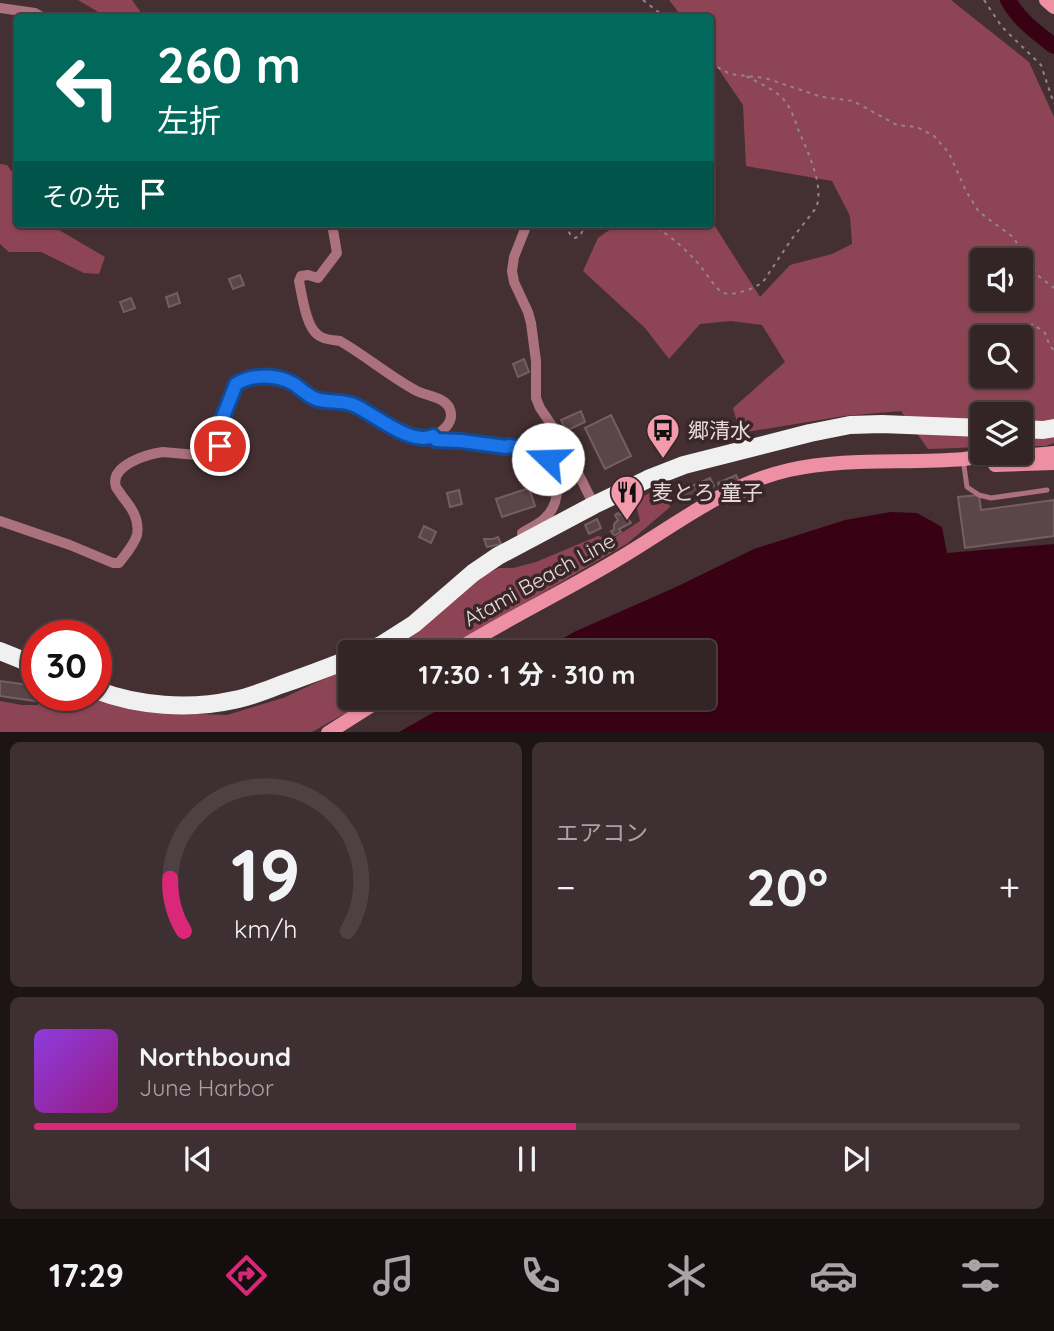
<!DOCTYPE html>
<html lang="ja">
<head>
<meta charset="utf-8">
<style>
	:root { --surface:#332426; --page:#3e3032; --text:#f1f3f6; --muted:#a9a4a7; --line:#4e4143; --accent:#db2777 }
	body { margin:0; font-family:Quicksand,"Noto Sans JP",sans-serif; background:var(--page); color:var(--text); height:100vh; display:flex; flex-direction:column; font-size:26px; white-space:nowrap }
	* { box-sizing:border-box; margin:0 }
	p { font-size:23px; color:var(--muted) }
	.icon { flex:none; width:38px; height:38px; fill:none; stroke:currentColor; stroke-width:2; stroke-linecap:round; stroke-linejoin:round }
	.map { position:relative; height:732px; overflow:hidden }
	.drawer { display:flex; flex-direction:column; gap:10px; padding:10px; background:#1c1415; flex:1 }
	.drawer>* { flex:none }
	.banner { position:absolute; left:14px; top:14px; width:700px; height:214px; border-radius:7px; box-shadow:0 2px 5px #0004,0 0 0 2px var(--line); background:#00695c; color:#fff; overflow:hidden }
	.buttons { position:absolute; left:970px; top:248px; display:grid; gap:14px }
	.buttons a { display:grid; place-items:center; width:63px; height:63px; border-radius:7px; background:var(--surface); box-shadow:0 2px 5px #0004,0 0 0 2px var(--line); font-size:35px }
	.speed { position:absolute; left:21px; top:620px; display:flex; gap:14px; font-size:35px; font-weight:700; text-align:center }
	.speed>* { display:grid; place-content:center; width:91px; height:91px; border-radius:50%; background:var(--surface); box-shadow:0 2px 5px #0004,0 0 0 2px var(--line); line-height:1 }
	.speed .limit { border:10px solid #d22; background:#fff; color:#111 }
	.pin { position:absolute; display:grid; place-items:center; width:60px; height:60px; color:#fff; margin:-30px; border:4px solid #fff; border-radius:50%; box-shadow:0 2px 7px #0007 }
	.me { position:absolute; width:77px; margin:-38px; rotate:291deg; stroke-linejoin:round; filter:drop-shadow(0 0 5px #0008) }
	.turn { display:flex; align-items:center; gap:24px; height:147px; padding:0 28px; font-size:32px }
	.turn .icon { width:91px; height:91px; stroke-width:2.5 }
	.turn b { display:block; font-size:49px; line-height:60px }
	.then { display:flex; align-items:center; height:66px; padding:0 28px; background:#0003; gap:14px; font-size:26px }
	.big { font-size:52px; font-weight:700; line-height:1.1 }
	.drawer .tile { flex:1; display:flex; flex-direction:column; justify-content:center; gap:10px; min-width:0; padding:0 24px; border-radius:10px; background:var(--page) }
	.drawer .dial { align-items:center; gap:0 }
	.dial svg { height:182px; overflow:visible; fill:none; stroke:var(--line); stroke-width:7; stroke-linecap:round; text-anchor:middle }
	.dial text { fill:var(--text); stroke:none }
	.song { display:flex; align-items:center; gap:21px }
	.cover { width:84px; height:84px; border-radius:10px; background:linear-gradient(135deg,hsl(270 70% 55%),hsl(310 70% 35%)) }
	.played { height:7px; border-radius:4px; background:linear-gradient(90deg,var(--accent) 55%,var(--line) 55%) }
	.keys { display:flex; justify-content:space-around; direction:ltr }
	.heat { display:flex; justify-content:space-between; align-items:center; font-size:38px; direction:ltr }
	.drawer .tiles { flex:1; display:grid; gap:10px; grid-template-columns:1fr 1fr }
	.tile:last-child { grid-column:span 2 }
	.trip { position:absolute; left:338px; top:640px; width:378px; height:70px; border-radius:7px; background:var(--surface); box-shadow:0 2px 5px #0004,0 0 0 2px var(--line); font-weight:700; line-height:70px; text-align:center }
	.menu { display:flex; height:112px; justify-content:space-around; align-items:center; background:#140e0f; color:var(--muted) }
	.menu .icon { width:49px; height:49px }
	.menu .active { color:var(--accent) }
	.menu b { font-size:32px; color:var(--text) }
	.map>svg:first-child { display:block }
</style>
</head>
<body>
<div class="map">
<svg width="1054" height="733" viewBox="0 0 1054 733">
	<rect width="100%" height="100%" fill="#443033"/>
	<path fill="#8d4555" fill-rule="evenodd" d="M 78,0 L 132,0 L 144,17 L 107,17 Z
		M 669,0 L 951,0 L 1029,62 L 1054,117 L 1054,443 L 1045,446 L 1020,446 L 1020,415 L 982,415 L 982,447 L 928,449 L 901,411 L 844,416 L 740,433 L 733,408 L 785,362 L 762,325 L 731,321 L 700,324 L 669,359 L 645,328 L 583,271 L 598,238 L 618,224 L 710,224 L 711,220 L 760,297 L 790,265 L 832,254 L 852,244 L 850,216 L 832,181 L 746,166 L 743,105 L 711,58 L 710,18 L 682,17 ZM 982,261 L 1020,261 L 1020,299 L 982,299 ZM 982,338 L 1020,338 L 1020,376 L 982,376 Z
		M 0,164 L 7,165 L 17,179 L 18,224 L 52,224 L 54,227 L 105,257 L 99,274 L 84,273 L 41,252 L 9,252 L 0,244 Z
		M 665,486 L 670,507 L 628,543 L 440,653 L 382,653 L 470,582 L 499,568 L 513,568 L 536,562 L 598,536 L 611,540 L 640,521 L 635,500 Z
		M 350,667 L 350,698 L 369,698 L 351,710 L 310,733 L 0,732 L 0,701 L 22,705 L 38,705 L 41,695 L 89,695 L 145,712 L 227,715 L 283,698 Z"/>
	<path fill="#380114" d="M 891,512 L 917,513 L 942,527 L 947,553 L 1054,544 L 1054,732 L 399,732 L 459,698 L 704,698 L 704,653 L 538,653 L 574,632 L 676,587 L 754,549 L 845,520 Z"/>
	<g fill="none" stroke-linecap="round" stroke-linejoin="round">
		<path stroke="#380114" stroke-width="16" d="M 1008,0 C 1019,20 1036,32 1054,46"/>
	</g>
	<path fill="#5a4548" stroke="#755e62" stroke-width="2" d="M 240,275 L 244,285 L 233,289 L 229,279 Z
		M 177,293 L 180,303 L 169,307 L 166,297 Z
		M 131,298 L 135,308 L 124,312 L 120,302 Z
		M 524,359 L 529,372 L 518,377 L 513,364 Z
		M 581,411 L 585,422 L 566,431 L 561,420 Z
		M 611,415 L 631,456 L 605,469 L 585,428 Z
		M 736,475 L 746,497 L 727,505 L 718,483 Z
		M 710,478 L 714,486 L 680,501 L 676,493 Z
		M 529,488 L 535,506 L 502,517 L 496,499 Z
		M 459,490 L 462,504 L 450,507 L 447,493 Z
		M 979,495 L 981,510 L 1054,500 L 1054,536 L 965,548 L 958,497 Z
		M 626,510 L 629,515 L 627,516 L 631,523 L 619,529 L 621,532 L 614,536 L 611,531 L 614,530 L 614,524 L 618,520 L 615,515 L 618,513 L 620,515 Z
		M 597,519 L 601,528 L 589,534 L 585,525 Z
		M 424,526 L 436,532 L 431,543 L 419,537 Z
		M 498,537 L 501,544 L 487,547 L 484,539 L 493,539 Z
		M 0,681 L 37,686 L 35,701 L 0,696 Z"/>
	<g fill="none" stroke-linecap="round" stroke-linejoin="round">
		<path stroke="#958487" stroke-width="2" stroke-dasharray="3.5 5" stroke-linecap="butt" d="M 643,0 L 666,18
			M 984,0 L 1002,27 L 1041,65 L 1054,104
			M 710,63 L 730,74 L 765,78 L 822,97 L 853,101 L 897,125 L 917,127 L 934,136 L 949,153 L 966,191 L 979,212 L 1013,237 L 1036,274 L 1054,288
			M 565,224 L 571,236 L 575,238 L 580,236 L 586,224
			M 650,224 C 670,235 686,249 701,267 C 707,274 714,287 722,292 C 731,298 755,288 763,282 L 791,240 L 816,208 C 825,186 807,150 798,129 C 795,121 792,111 787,104 C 778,90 760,84 746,76
			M 1015,334 L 1033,324 L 1045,333 L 1049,344 L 1054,351"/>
		<path stroke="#ab717c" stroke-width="5" d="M 963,459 L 967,487 L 979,495 L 991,498 L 1047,490"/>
		<path stroke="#ab717c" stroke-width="10" d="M 0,8 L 35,13 L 44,18
			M 527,224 L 514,257 L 512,271 L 514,282 L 528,312 L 531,323 L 536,361 L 536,398 L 540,408 L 561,439 L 594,505
			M 433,436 L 436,441 L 462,441 L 506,447 L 509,446 C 518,447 529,447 537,451 C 561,461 564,501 545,518 C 539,524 530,528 522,533 L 524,543
			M 0,521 L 70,545 L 113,563 L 119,563 C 125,555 134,545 137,535 C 140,519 131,507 122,496 C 121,494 117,489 116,487 C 109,465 148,454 163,452 L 208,456 L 218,451 L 220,446 L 221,422 L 236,384 L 240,381 L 261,376 L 286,381 L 316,399 L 345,402 L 355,405 L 399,431 L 427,439 C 440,434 457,423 449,407 C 442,396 425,396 415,390 C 389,376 366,356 340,341 C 333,340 324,340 318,335 C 306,327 302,295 299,281 L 301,276 L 308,275 L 318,278 L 337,253 L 332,224"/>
		<path stroke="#ed90a3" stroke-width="14" d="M 1046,0 L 1054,7
			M 995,465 L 1054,463
			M 452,653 C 505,620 561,593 615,561 C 672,528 723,485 789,470 C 846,457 906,464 964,459 C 971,458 978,457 985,456 C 1008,455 1031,456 1054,453
			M 328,733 L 383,698"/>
		<path stroke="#f0f0f0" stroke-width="18" d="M 1020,429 L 1043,430 L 1054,428
			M 0,651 L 37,666
			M 364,653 L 381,645 L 414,624 L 473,573 L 498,556 L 594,505 L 648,479 L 684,465 L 810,433 L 850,425 L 882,424 L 982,428
			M 96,690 C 138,706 189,710 234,700 C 249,697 265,691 280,685 C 303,677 327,668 350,659"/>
	</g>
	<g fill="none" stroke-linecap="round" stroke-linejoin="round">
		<defs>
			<path id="route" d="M 220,446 L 221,422 L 236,384 C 252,374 277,374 294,384 C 301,389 308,396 316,399 C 328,403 342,400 354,405 C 374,414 411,446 433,436 L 436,440 L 461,441 L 506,447 L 509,446 L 537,451 L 548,459"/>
		</defs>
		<use href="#route" stroke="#114b97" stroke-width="18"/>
		<use href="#route" stroke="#1a73e8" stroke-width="12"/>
	</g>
	<defs>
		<symbol id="bus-pin" viewBox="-11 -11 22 30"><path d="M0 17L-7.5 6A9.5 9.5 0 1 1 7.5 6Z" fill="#f39aab" stroke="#392629"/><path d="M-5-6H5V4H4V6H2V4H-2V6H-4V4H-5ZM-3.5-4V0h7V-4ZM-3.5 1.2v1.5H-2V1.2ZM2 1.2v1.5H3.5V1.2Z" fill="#111"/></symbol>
		<symbol id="restaurant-pin" viewBox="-11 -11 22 30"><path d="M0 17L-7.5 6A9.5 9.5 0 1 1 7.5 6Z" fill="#f39aab" stroke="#392629"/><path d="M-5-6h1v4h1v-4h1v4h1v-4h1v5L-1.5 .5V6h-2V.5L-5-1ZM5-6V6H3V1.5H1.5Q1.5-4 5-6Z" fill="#111"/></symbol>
	</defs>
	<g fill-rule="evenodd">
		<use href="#bus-pin" x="644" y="411" width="38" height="52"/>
		<use href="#restaurant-pin" x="608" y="473" width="38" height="52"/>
	</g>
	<g text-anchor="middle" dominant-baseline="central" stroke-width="7" stroke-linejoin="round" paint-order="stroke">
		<g font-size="21" fill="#e7d9db" stroke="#392629" text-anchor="start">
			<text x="688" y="430">郷清水</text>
			<text x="652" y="492">麦とろ 童子</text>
		</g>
		<g font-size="21" fill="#e7d9db" stroke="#392629">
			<text transform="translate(539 579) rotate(-29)">Atami Beach Line</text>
		</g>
	</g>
</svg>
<div class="buttons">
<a><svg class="icon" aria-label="sound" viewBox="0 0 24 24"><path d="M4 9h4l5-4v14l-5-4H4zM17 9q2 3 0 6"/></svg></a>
<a><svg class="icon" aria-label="search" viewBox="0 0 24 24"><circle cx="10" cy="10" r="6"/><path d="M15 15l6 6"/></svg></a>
<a><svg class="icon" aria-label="layers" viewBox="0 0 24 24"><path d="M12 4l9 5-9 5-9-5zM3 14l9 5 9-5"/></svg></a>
</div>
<div class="speed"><div class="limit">30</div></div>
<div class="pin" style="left:220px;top:446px;background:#d93025"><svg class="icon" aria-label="arrive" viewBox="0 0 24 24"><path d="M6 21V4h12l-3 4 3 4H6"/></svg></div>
<svg class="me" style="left:548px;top:459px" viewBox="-20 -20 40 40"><circle r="19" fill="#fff"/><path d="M0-13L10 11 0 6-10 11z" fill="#1a73e8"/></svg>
<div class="trip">17:30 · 1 分 · 310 m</div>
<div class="banner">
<div class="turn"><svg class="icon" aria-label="left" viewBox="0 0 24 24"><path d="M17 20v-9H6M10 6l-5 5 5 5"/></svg><div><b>260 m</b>左折</div></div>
<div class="then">その先<svg class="icon" aria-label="arrive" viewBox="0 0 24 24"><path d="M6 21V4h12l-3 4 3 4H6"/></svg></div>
</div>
</div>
<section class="drawer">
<div class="tiles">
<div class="tile dial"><svg viewBox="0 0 100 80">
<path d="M14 69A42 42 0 1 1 86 69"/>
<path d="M14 69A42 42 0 0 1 8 46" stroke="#db2777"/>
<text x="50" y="56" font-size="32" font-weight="700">19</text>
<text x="50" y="72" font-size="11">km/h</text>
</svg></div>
<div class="tile"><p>エアコン</p>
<div class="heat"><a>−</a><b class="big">20°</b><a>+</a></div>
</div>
<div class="tile">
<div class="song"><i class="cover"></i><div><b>Northbound</b><p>June Harbor</p></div></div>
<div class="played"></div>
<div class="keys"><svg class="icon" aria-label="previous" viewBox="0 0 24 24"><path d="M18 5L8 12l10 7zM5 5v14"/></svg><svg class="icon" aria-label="pause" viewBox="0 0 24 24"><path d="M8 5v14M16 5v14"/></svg><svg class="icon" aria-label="next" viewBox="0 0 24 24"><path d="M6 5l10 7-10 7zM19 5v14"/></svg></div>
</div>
</div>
</section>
<nav class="menu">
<b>17:29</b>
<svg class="icon active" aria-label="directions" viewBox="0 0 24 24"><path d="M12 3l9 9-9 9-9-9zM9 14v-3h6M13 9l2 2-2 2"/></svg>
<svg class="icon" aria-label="music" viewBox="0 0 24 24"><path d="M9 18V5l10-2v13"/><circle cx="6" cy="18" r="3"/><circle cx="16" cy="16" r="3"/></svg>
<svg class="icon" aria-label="phone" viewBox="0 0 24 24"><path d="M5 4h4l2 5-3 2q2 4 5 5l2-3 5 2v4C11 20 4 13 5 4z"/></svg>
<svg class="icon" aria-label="climate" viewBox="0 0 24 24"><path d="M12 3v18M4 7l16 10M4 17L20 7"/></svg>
<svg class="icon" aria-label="car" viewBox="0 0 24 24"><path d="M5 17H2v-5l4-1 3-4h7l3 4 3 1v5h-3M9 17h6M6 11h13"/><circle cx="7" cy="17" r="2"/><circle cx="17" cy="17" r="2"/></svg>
<svg class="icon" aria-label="filters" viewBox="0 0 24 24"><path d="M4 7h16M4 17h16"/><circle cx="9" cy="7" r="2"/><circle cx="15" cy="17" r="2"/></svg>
</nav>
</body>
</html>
